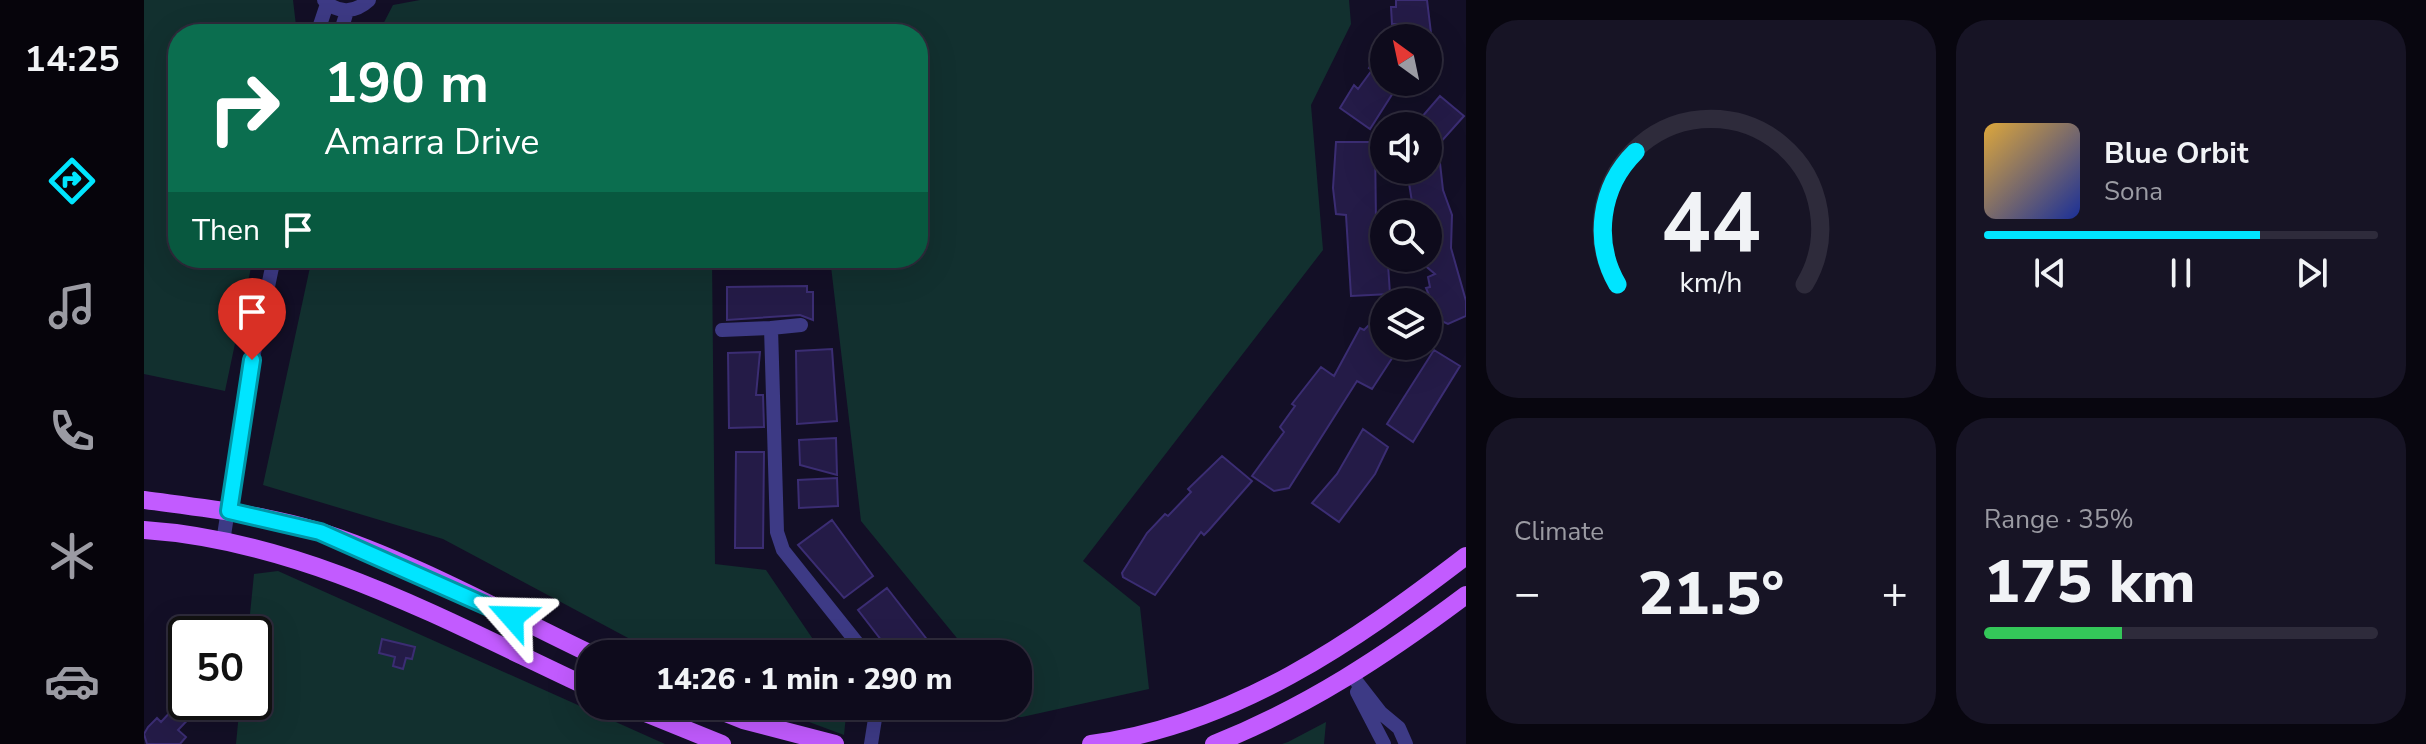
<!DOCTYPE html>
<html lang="en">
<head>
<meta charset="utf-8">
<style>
	:root { --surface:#0e0b1c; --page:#171425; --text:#f1f3f6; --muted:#9b9ba3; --line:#2e2b3b; --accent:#00e5ff }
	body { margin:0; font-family:"Nunito Sans",sans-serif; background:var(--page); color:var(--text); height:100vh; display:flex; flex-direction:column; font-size:30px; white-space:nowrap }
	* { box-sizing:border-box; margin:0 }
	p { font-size:26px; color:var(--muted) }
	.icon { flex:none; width:44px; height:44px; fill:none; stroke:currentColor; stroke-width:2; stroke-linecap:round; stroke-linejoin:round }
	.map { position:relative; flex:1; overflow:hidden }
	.panel { display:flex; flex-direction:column; gap:20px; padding:20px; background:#08060f; width:960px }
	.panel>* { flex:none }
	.hud { position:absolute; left:24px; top:24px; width:760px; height:244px; border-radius:32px; box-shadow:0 8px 32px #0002,0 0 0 2px var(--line); background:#0b6e4f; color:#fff; overflow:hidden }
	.needle { width:52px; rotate:327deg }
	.fabs { position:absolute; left:1226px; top:24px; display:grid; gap:16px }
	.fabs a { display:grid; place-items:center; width:72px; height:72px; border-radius:50%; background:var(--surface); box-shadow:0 8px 32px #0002,0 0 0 2px var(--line); font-size:40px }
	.speed { position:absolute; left:24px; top:616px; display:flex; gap:16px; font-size:40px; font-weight:700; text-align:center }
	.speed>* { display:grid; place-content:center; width:104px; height:104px; border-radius:50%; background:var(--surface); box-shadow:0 8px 32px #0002,0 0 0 2px var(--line); line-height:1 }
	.speed .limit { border:4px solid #111; border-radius:12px; background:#fff; color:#111 }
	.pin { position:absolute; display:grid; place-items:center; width:68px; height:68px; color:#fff; margin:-82px -34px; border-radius:50% 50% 50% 0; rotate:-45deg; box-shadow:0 0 8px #0007 }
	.pin .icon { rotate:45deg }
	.me { position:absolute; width:88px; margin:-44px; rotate:295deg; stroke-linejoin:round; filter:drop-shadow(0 0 6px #0008) }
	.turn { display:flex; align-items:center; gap:28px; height:168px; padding:0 24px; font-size:36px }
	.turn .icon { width:104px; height:104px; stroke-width:2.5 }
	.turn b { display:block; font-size:56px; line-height:68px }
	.then { display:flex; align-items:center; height:76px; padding:0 24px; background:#0003; gap:16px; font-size:30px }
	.big { font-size:60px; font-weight:800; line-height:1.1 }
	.panel .card { flex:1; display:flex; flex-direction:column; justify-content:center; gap:12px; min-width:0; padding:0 28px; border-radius:32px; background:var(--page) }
	.panel .dial { align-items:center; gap:0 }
	.dial svg { height:208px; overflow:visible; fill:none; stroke:var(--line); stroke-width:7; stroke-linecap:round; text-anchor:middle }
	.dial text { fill:var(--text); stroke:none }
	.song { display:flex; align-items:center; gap:24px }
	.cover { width:96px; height:96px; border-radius:12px; background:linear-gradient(135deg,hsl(40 70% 55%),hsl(230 70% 35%)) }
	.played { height:8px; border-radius:4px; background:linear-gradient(90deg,var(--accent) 70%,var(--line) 70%) }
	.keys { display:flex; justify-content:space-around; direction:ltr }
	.heat { display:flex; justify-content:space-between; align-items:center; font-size:44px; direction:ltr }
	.charge { height:12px; border-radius:6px; background:linear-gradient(90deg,#34c759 35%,var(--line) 0) }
	.panel .tiles { flex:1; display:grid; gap:20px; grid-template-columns:repeat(2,1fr) }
	.trip { position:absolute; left:432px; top:640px; width:456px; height:80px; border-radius:32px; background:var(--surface); box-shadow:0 8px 32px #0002,0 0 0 2px var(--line); font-weight:800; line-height:80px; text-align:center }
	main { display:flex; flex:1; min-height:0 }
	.dock { display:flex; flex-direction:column; width:144px; justify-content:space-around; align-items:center; background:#06040b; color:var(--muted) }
	.dock .icon { width:56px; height:56px }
	.dock .selected { color:var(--accent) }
	.dock b { font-size:36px; color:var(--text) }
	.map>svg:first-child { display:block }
</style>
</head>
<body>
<main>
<nav class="dock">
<b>14:25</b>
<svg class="icon selected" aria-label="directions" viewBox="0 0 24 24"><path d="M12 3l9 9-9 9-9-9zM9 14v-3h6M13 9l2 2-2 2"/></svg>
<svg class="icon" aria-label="music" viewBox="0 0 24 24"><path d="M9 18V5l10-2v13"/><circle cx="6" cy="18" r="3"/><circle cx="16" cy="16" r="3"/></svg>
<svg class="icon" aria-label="phone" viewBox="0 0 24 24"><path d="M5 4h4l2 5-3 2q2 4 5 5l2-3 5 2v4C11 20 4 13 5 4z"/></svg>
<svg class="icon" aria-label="climate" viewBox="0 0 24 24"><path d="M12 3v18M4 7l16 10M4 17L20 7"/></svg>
<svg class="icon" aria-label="car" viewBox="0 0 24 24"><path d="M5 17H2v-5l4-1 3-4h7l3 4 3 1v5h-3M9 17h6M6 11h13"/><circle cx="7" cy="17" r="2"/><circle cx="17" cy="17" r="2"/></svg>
</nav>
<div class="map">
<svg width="1322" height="744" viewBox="0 0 1322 744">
	<rect width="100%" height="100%" fill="#130f26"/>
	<path fill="#12302f" d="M 0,0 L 149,0 L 153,34 L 34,34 L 34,258 L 109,258 L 81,391 L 0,374 Z
		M 276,0 L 1205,0 L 1207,24 L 1167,105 L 1179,250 L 939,561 L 996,607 L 1005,689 L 878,717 L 767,722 L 765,706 L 874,706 L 874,654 L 806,654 L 817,643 L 717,521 L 686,258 L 774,258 L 774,34 L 234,34 L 249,5 Z
		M 168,258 L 568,258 L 571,564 L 622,570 L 679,654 L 514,654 L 299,539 L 119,485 Z
		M 134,571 L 521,744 L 92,744 L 96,702 L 110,702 L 110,634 L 104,634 L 110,574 Z
		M 622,706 L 703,706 L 700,735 Z
		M 1182,722 L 1180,744 L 1138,744 L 1144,742 Z"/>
	<path fill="#241b47" stroke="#3b2d73" stroke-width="2" d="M 1252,0 L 1283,0 L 1287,33 L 1250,34 L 1258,24 L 1248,24 L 1247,7 L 1252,7 Z
		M 1240,47 L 1240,82 L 1256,82 L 1226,129 L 1196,108 L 1210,85 L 1214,89 L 1228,70 L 1225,68 Z
		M 1296,96 L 1320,116 L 1294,145 L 1299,190 L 1308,215 L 1307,248 L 1322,301 L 1322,316 L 1304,324 L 1295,320 L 1282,288 L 1286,287 L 1284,277 L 1291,274 L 1272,258 L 1284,258 L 1284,208 L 1275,209 L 1268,202 L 1264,177 L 1266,170 L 1284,170 L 1284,126 L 1270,126 Z
		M 1192,142 L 1231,142 L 1232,222 L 1240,222 L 1240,264 L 1244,264 L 1246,294 L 1207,296 L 1202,215 L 1192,214 L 1189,188 Z
		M 663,286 L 663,292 L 669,292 L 669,320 L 656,315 L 583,320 L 583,287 Z
		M 1240,301 L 1240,346 L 1256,346 L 1228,389 L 1213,381 L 1145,488 L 1130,491 L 1108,476 L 1140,432 L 1136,427 L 1151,406 L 1148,404 L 1177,367 L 1190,376 L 1216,328 L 1220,330 L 1226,324 Z
		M 688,349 L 693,421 L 653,424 L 652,351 Z
		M 1290,350 L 1316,366 L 1269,442 L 1243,424 Z
		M 616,352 L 612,395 L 619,395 L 620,427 L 585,428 L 584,353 Z
		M 1219,429 L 1244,447 L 1231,474 L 1195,522 L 1168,503 L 1193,474 Z
		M 692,438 L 693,475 L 656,465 L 655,440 Z
		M 592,452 L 620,452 L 619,548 L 591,548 Z
		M 1078,456 L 1108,481 L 1065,530 L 1060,535 L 1057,532 L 1011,595 L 979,577 L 978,573 L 1003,533 L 1021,514 L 1024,516 L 1047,492 L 1044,489 Z
		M 693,478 L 694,506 L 655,508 L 654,480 Z
		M 688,520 L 729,576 L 700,598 L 654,545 Z
		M 743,588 L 785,642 L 770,654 L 748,654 L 714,610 Z
		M 238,639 L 271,647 L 268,659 L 262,658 L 259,669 L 249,666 L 251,657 L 235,653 Z
		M 42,695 L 42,702 L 76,702 L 64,714 L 56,707 L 34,730 L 42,737 L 36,744 L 3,744 L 0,734 L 4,727 L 13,718 L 17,722 Z"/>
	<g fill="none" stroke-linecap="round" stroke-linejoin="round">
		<path stroke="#3d3a85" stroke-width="14" d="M 180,0 C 194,14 211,13 225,0
			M 173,34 L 183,4
			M 196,34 L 203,11
			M 627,328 L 657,325
			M 578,330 L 627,328 L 633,532 L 639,550 L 722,654
			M 79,542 L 103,386 L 130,258
			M 1209,677 L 1237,713 L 1255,728 L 1262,744
			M 1213,692 L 1240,744
			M 727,744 L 733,706"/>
		<path stroke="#c25bff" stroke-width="18" d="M 0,500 C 59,508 117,514 174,531 C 264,559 361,613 447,654
			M 0,530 C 161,541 302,621 446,688
			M 484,706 L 578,744
			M 564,706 L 599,720 L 691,744
			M 947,744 C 1091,725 1210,642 1322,556
			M 1070,744 C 1163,707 1242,655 1322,595"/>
	</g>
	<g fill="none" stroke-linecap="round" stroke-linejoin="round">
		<defs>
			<path id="route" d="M 108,360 L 85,511 L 176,532 L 368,617"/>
		</defs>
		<use href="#route" stroke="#0095a6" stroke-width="20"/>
		<use href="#route" stroke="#00e5ff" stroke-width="14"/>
	</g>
</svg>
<div class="fabs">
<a><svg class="needle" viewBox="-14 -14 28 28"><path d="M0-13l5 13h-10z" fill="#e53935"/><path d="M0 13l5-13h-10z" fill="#9b9ba3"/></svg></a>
<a><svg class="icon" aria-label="sound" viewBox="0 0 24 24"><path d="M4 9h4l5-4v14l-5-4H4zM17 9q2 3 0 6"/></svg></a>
<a><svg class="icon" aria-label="search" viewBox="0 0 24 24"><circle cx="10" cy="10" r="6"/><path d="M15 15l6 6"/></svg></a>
<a><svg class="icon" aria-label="layers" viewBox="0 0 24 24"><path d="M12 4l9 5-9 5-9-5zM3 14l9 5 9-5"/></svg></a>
</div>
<div class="speed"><div class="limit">50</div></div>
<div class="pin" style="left:108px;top:360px;background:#d93025"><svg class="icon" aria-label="arrive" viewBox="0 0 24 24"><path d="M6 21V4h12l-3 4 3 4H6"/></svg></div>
<svg class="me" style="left:368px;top:617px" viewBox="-20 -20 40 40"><path d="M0-17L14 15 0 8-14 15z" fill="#00e5ff" stroke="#fff" stroke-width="4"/></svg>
<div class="trip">14:26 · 1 min · 290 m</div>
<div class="hud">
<div class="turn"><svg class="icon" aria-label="right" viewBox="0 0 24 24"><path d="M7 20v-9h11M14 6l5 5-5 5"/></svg><div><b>190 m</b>Amarra Drive</div></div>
<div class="then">Then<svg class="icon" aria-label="arrive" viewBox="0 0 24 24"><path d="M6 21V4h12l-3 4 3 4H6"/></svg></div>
</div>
</div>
<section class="panel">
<div class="tiles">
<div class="card dial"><svg viewBox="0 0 100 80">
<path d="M14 69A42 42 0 1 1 86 69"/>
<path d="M14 69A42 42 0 0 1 21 18" stroke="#00e5ff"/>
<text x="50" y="56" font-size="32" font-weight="700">44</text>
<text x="50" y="72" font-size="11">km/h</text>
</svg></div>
<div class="card">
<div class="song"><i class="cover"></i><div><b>Blue Orbit</b><p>Sona</p></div></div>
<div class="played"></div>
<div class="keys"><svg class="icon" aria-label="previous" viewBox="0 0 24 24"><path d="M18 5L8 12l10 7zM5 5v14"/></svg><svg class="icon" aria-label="pause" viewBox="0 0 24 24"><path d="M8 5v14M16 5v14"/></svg><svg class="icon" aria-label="next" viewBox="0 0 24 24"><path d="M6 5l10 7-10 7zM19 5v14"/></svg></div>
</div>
<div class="card"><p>Climate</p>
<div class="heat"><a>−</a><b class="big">21.5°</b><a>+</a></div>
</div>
<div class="card"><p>Range · 35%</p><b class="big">175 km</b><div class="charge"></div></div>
</div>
</section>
</main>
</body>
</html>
